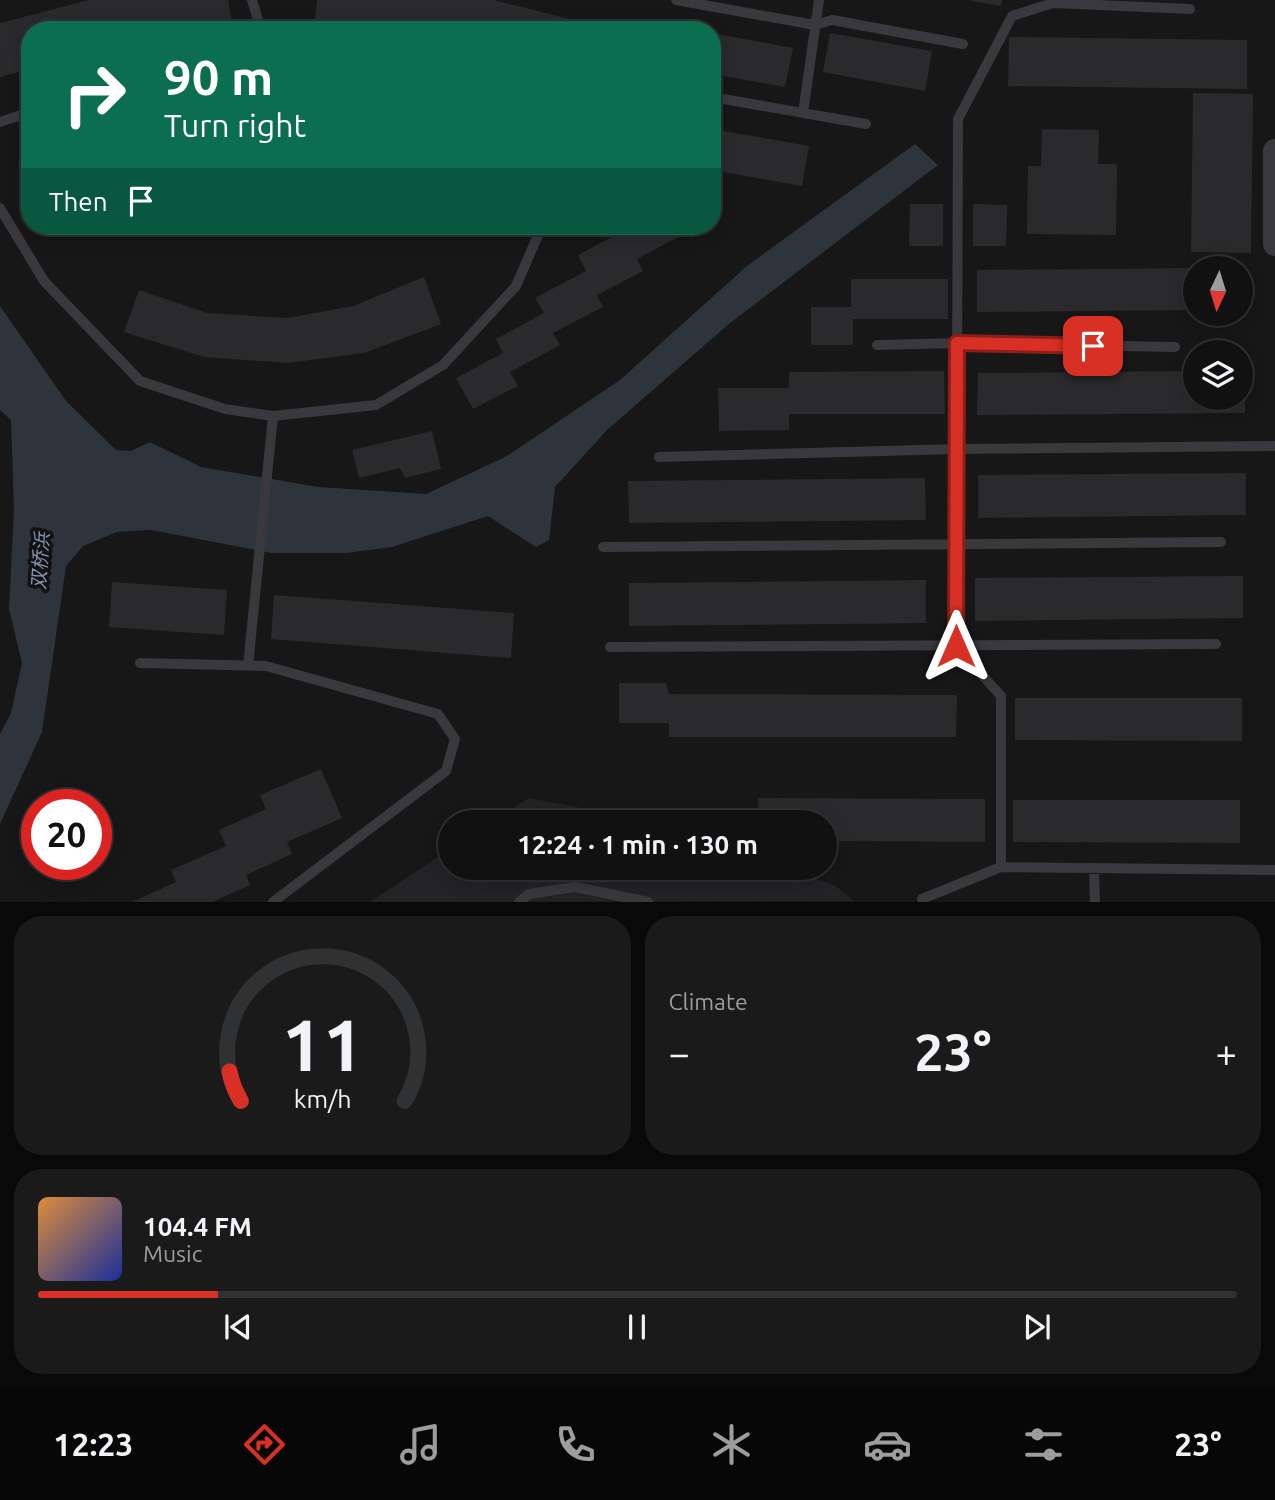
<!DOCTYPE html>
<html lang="en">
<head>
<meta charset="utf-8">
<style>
	:root { --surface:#111112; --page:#1a1a1b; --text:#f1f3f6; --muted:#9c9d9f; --line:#303132; --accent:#d93025 }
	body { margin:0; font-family:Ubuntu,"Noto Sans SC",sans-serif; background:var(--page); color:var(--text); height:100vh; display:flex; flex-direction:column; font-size:26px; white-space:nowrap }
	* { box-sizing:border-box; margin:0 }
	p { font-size:23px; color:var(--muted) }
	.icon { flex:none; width:38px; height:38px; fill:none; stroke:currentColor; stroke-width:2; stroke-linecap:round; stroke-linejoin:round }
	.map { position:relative; height:902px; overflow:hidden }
	.sheet { display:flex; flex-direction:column; gap:14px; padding:14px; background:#09090a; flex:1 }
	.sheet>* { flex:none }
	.guide { position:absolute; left:21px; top:21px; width:700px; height:214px; border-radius:28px; box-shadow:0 4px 18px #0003,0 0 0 2px var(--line); background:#0b6e4f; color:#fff; overflow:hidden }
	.needle { width:46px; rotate:184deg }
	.controls { position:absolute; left:1183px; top:256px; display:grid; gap:14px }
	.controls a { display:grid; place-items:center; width:70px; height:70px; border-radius:50%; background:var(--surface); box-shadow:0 4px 18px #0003,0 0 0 2px var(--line); font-size:35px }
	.speed { position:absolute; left:21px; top:789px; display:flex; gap:14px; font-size:35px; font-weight:700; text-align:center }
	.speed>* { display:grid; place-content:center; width:91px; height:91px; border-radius:50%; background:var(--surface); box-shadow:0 4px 18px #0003,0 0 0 2px var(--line); line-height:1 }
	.speed .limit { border:10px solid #d22; background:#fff; color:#111 }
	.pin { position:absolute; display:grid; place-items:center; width:60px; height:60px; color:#fff; margin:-30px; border-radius:14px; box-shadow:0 4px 10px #0006 }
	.me { position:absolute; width:77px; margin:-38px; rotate:0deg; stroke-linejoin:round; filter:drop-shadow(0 0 5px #0008) }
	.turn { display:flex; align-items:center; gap:24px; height:147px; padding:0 28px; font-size:32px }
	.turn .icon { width:91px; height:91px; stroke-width:2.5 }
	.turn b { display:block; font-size:49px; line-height:60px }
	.then { display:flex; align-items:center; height:66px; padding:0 28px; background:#0003; gap:14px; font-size:26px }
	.big { font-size:52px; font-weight:700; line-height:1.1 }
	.sheet .card { flex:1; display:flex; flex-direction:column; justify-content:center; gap:10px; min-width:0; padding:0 24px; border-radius:28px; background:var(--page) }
	.sheet .dial { align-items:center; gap:0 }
	.dial svg { height:182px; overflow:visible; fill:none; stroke:var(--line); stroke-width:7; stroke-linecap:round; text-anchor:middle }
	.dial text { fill:var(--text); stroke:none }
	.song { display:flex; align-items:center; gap:21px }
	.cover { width:84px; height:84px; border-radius:10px; background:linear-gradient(135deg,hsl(30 70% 55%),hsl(230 70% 35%)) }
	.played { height:7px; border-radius:4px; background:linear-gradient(90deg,var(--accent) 15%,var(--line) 15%) }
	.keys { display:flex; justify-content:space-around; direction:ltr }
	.heat { display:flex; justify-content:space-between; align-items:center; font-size:38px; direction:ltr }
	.sheet .tiles { flex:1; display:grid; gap:14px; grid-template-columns:1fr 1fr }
	.card:last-child { grid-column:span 2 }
	.trip { position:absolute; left:438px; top:810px; width:399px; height:70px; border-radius:35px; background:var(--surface); box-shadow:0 4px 18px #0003,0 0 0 2px var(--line); font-weight:700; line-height:70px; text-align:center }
	.dock { display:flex; height:112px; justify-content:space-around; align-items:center; background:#070707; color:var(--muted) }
	.dock .icon { width:49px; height:49px }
	.dock .on { color:var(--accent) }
	.dock b { font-size:32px; color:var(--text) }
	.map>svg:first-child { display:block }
</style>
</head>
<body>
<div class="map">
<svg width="1275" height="902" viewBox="0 0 1275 902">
	<rect width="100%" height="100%" fill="#171718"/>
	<path fill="#232325" d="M 529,798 L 655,822 L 491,822 Z
		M 450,849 L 450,868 L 784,868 L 834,885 L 854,901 L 370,902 Z"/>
	<path fill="#2d343c" d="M 915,144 L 938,165 L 730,323 L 607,430 L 555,487 L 549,540 L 536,547 L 488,516 L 392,547 L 346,553 L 272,553 L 151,530 L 117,532 L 83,546 L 66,566 L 42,732 L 0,824 L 0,734 L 11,713 L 22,663 L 9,609 L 14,509 L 11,420 L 0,410 L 0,306 L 66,401 L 116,450 L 131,451 L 150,442 L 201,467 L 318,487 L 426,494 L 507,456 L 620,380 L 747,266 Z"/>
	<path fill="#2a2a2c" d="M 89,0 L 228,0 L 233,28 L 225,30 L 30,30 L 30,69 L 0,77 L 0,23 Z
		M 317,0 L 494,0 L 610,29 L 363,30 L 314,26 Z
		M 971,0 L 1002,0 L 1001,6 L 971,1 Z
		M 712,33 L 793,48 L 785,87 L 712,74 Z
		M 830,33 L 932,51 L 925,91 L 823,72 Z
		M 1009,37 L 1247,40 L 1247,89 L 1008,86 Z
		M 1193,93 L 1253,94 L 1251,253 L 1191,252 Z
		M 712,129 L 809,146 L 802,186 L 712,170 Z
		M 1042,129 L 1099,130 L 1098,164 L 1117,164 L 1116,235 L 1027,234 L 1028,166 L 1041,166 Z
		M 30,158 L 30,192 L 29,192 L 18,162 Z
		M 910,204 L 943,204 L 943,246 L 909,246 Z
		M 973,204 L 1007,205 L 1006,246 L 973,246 Z
		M 618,226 L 677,226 L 682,235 L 637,259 L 643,271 L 597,295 L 603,307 L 553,333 L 560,345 L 510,372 L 518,386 L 473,409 L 456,378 L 503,353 L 496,339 L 544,313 L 535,298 L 586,271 L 578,255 L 621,232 Z
		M 1241,267 L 1245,267 L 1245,309 L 1241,310 Z
		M 1195,268 L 1195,310 L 977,312 L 977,270 Z
		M 424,277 L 441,324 L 364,353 L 288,363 L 204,357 L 124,332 L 139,290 L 207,313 L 287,318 L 353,306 Z
		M 851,279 L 948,279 L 948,319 L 853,319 L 853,345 L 811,345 L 811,307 L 851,307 Z
		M 1245,370 L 1245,413 L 977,415 L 978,373 L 1195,371 L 1195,397 L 1241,397 L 1241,371 Z
		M 944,371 L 945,414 L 789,414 L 789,430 L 719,431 L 718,388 L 789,388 L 789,372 Z
		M 432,431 L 441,469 L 405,478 L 400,468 L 359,478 L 352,450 Z
		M 1246,473 L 1246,515 L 978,518 L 978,475 Z
		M 925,478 L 926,520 L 629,523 L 628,481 Z
		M 1243,576 L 1243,618 L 975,621 L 975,578 Z
		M 926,580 L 926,623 L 629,626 L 629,583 Z
		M 112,582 L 227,590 L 224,635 L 109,627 Z
		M 274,595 L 514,613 L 511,658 L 271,639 Z
		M 619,683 L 666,683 L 669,694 L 957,695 L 956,737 L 669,737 L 669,723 L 619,723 Z
		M 1015,698 L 1242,698 L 1242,741 L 1015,740 Z
		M 321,769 L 342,818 L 287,842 L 292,854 L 246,875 L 250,885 L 212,902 L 132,902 L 176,882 L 171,870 L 226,846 L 219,830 L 266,809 L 260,795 Z
		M 758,798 L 985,799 L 985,842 L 824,841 L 824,822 L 758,822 Z
		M 1013,800 L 1240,800 L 1240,843 L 1013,842 Z"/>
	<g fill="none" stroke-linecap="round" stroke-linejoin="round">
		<path stroke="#38383d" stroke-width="10" d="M 252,0 L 261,30
			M 676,0 L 815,25 L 832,20 L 963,44
			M 712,97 L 866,124
			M 803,113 L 819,0
			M 0,122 L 30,112
			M 0,208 L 44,281 L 140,381 L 225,409 L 273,416 L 376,405 L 443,365 L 516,286 L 542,226
			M 877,345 L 957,343 L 1175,347
			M 659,457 L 956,449 L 1275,446
			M 603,547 L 1221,542
			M 610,647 L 1216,644
			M 140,663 L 266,666 L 438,714 L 455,739 L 446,771 L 273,902
			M 248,666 L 273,416
			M 1001,867 L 1001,696 L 956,646 L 958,119 L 1012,16 L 1053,3 L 1190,9
			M 1094,868 L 1095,902
			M 922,899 L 1001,867 L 1275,870
			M 519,902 L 529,894 L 575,887 L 648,902"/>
		<path stroke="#38383d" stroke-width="24" d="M 1275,151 L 1275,244"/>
	</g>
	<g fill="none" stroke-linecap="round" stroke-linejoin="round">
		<defs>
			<path id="route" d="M 956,646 L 957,343 L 1093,346"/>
		</defs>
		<use href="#route" stroke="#8d1f18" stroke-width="18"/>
		<use href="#route" stroke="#d93025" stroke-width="12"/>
	</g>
	<g text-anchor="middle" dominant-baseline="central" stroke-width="7" stroke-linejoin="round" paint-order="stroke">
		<g font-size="19" font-style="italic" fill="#8396b0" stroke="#121213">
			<text transform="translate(40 561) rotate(-86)">双桥浜</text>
		</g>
	</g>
</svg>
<div class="controls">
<a><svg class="needle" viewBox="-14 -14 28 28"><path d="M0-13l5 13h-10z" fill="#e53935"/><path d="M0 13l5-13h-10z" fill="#9c9d9f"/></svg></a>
<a><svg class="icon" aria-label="layers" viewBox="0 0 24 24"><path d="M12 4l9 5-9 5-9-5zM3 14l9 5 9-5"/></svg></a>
</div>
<div class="speed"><div class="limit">20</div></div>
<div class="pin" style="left:1093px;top:346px;background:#d93025"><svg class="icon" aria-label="arrive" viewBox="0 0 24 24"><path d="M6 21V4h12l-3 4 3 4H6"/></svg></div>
<svg class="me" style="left:956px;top:646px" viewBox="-20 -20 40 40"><path d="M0-17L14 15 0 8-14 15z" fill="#d93025" stroke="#fff" stroke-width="4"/></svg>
<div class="trip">12:24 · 1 min · 130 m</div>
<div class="guide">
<div class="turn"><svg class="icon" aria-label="right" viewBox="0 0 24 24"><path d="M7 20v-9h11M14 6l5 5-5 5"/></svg><div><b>90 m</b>Turn right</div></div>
<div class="then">Then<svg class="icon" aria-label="arrive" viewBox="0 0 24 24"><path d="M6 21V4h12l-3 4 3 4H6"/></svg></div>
</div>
</div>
<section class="sheet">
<div class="tiles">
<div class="card dial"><svg viewBox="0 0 100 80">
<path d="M14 69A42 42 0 1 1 86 69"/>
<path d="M14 69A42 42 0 0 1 9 56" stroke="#d93025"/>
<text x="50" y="56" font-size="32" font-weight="700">11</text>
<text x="50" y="72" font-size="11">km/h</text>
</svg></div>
<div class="card"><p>Climate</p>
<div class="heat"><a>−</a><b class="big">23°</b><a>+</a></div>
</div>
<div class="card">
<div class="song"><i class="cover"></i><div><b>104.4 FM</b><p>Music</p></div></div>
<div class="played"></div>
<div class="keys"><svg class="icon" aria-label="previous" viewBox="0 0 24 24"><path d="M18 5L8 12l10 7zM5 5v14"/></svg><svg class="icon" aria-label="pause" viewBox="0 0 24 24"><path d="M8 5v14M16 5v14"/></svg><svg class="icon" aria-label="next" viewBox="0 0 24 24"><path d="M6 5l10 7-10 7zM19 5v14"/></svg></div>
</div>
</div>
</section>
<nav class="dock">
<b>12:23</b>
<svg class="icon on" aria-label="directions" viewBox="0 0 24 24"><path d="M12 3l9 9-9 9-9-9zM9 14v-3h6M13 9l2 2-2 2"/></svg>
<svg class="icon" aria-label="music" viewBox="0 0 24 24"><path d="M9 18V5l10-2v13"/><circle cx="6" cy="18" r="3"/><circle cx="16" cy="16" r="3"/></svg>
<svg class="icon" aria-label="phone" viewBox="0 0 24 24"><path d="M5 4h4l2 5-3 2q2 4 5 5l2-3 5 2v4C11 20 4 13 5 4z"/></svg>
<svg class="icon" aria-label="climate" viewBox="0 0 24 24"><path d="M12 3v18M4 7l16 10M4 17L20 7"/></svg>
<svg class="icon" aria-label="car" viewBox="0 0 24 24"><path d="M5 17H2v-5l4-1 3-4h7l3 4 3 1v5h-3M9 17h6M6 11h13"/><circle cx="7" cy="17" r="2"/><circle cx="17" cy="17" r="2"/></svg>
<svg class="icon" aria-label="filters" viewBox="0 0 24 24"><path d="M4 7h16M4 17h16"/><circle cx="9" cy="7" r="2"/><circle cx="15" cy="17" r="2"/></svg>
<b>23°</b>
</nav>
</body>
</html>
